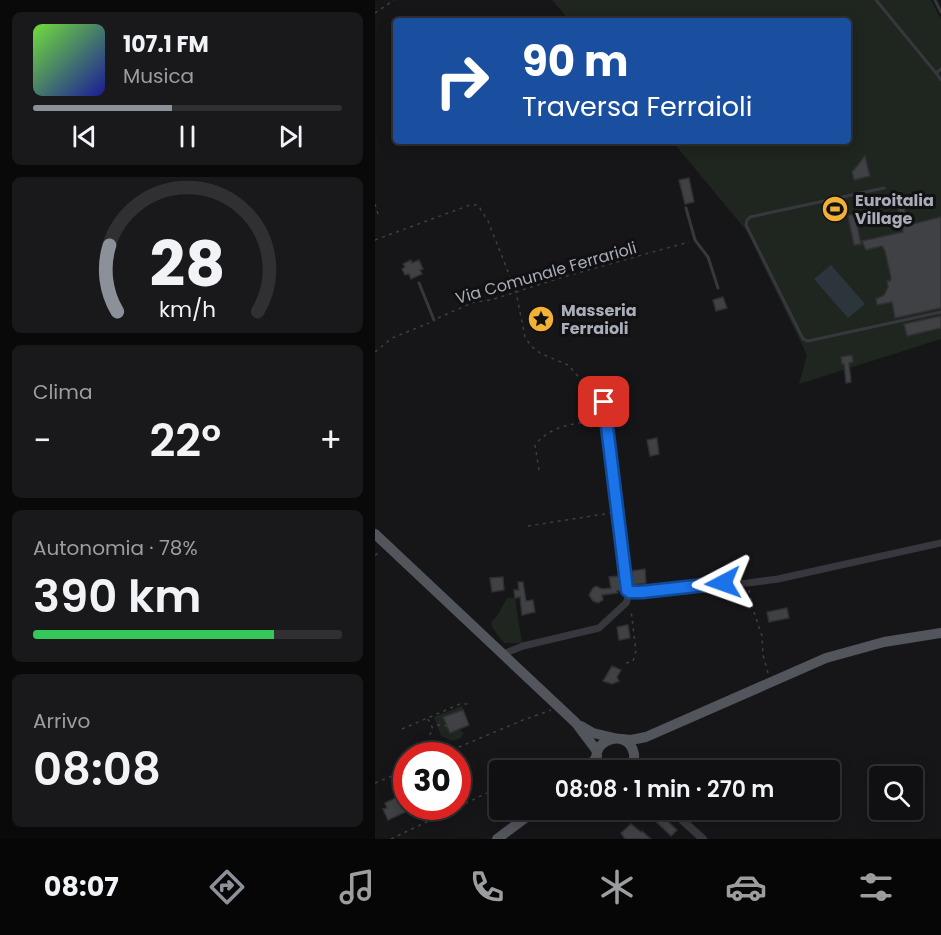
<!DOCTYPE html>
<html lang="it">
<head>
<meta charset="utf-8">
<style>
	:root { --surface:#101012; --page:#19191b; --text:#f1f3f6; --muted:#9c9d9f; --line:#303032; --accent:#8c9099 }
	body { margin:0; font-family:Poppins,sans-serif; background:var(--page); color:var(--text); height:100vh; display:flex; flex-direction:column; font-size:22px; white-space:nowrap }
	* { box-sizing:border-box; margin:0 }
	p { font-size:20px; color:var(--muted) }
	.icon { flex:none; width:33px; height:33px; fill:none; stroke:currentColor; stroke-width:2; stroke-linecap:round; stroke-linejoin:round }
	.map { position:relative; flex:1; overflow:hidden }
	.side { display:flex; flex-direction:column; gap:12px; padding:12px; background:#09090a; width:375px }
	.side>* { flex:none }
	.top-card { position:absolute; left:18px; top:18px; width:458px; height:126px; border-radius:6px; box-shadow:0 3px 15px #0003,0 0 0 2px var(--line); background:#1a4fa0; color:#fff; overflow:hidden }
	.buttons { position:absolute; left:494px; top:766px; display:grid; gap:12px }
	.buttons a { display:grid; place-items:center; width:54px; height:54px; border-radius:6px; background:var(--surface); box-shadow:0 3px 15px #0003,0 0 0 2px var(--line); font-size:30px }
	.speed { position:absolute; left:18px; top:742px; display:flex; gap:12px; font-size:30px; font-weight:700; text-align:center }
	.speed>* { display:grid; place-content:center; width:78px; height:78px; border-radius:50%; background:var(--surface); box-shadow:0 3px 15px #0003,0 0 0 2px var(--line); line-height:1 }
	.speed .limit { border:9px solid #d22; background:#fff; color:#111 }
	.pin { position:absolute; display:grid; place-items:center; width:51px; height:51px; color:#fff; margin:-26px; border-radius:12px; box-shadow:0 3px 9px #0006 }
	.me { position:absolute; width:66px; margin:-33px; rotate:266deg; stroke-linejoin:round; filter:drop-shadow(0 0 4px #0008) }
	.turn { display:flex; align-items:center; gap:21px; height:126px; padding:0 30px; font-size:27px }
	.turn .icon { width:78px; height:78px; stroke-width:2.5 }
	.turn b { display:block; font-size:42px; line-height:51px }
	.big { font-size:45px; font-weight:600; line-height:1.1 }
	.side .tile { flex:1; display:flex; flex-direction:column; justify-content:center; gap:9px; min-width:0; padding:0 21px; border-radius:9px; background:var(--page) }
	.side .dial { align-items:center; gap:0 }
	.dial svg { height:156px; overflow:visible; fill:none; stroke:var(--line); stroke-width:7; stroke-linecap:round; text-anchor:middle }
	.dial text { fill:var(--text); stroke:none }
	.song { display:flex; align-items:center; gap:18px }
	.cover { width:72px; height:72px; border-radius:9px; background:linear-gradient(135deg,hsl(100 70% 55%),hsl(240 70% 35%)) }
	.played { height:6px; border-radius:3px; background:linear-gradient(90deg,var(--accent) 45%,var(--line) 45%) }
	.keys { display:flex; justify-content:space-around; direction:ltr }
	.heat { display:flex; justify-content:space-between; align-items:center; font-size:33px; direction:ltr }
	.charge { height:9px; border-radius:4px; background:linear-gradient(90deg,#34c759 78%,var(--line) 0) }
	.trip { position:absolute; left:114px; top:760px; width:351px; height:60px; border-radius:6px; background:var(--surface); box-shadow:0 3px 15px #0003,0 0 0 2px var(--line); font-weight:600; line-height:60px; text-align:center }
	.tab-bar { display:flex; height:96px; justify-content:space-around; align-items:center; background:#060607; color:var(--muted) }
	.tab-bar .icon { width:42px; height:42px }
	.tab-bar .current { color:var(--accent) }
	.tab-bar b { font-size:27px; color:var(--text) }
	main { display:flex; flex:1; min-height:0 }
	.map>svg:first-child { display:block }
</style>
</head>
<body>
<main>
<section class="side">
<div class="tile">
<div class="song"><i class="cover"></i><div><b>107.1 FM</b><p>Musica</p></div></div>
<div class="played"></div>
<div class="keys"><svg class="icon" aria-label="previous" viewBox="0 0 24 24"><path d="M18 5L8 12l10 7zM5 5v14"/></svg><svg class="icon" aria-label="pause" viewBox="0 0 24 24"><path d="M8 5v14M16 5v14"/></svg><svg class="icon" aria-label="next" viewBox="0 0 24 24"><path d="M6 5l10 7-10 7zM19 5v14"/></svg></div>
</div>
<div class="tile dial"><svg viewBox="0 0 100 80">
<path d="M14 69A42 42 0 1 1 86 69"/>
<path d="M14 69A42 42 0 0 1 10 35" stroke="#8c9099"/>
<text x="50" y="56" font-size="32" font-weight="700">28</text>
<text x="50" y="72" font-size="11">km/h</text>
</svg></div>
<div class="tile"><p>Clima</p>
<div class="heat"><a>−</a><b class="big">22°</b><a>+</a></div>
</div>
<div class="tile"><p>Autonomia · 78%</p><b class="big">390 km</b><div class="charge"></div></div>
<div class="tile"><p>Arrivo</p><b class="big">08:08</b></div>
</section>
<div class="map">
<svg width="566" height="839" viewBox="0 0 566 839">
	<rect width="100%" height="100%" fill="#161618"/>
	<path fill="#1e261f" d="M 177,0 L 556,0 L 566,19 L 566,339 L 424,384 L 432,355 L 371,230 L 297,141 L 472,141 L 472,21 L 195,21 Z
		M 132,598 L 140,598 L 147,643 L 129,643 L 117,627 L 116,622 L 122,616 Z
		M 87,706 L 88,709 L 68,718 L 75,733 L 84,729 L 89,733 L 86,738 L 78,741 L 66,736 L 59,717 Z"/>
	<path fill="#2c353c" d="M 456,265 L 490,304 L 473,318 L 439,279 Z"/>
	<path fill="#404145" stroke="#303034" stroke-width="1.5" d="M 490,156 L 495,176 L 479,180 L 477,172 Z
		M 314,178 L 319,202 L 310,204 L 304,180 Z
		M 526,192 L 533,225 L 566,217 L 566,308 L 520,318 L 517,302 L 502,305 L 501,299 L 509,295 L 513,287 L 512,281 L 515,281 L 516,278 L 510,251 L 507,246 L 491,250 L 487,241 L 528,232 L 520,193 Z
		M 480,214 L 486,244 L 479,245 L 473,217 L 474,215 Z
		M 36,260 L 37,263 L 44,260 L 48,269 L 45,270 L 47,274 L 36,279 L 34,274 L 30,275 L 27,269 L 30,267 L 28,264 Z
		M 348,297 L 352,308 L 341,311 L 338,300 Z
		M 566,316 L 566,328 L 532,336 L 529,324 Z
		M 477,355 L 478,362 L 474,363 L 476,382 L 471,383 L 469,364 L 467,364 L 466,357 Z
		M 282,438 L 284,454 L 275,456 L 272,440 Z
		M 270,569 L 271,583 L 258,585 L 257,571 Z
		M 244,576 L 247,590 L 242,591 L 243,593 L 227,595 L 228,600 L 223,603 L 218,601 L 214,595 L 218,588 L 221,586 L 227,589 L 236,588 L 234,577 Z
		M 128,577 L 129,590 L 117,592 L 115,578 Z
		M 143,582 L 148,582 L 151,601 L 158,600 L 160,612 L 147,615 L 145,597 L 140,598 L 139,590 L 144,590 Z
		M 412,608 L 414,618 L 394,622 L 392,612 Z
		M 253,625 L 255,638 L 244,640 L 242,627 Z
		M 237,666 L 246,670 L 242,677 L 244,681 L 237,684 L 228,681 Z
		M 88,710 L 94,725 L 75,733 L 68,717 Z
		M 32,792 L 32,807 L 41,807 L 13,820 L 8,809 L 12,808 L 10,803 Z
		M 269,810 L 281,810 L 302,830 L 296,836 Z
		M 256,824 L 266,832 L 267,831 L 276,839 L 250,839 L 246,833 Z"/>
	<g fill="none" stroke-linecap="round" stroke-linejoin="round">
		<path stroke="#3d3f44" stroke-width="1.5" stroke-dasharray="3 4.5" stroke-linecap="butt" d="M 0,13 L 19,0
			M 0,204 L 3,214
			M 0,240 L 95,205 L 103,205 L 113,221 L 141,292 L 150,337 L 156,346 L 165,353 L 193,365 L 209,383 L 223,391 L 226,396
			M 63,318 L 99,302 L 116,300 L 188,277 L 314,242
			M 0,352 L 17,338 L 54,323
			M 164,470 L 160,445 C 177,424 200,424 224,420
			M 153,526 L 236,513
			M 0,555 L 6,552
			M 374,590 L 378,609 L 387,636 L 388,655 L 393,673
			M 251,663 L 258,661 L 261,651 L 256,610
			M 53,719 L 58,729 L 54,736
			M 62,725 L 72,726
			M 27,729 L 85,704 L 95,704
			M 63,756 L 148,720 L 176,710
			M 0,783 L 32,770
			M 16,839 L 112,793"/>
		<path stroke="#37383d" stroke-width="3" d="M 501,0 L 561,73 L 566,69
			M 560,0 L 566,12
			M 561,73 L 566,80
			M 509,188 L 375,217 L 372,220 L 371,225 L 428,339 L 433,341 L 566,312
			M 311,208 L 320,240 L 333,257 L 343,288
			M 44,283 L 59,320"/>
		<path stroke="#37383d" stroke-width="7" d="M 229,402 L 251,586 L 255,592
			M 128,654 L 148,646 L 224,628 L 251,603 L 255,592 L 322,584 L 373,583 L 403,579 L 566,543"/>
		<path stroke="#37383d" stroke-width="8" d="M 296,810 L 328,839"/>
		<path stroke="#53555c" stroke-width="10" d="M 0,534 L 201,723 L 222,751
			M 206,726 L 218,733 L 239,738
			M 246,739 L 256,740 L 271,737 L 451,658 L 509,642 L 566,633
			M 212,771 L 222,756
			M 228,771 C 204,744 253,723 259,754 C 260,761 257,766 253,771
			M 122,839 L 161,810"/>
	</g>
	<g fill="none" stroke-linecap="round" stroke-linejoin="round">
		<defs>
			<path id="route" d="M 229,402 L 252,590 L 255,592 L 267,592 L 348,583"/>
		</defs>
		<use href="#route" stroke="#114b97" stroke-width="15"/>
		<use href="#route" stroke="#1a73e8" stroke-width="10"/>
	</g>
	<defs>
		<symbol id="stadium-disc" viewBox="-11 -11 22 22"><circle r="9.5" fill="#f2b134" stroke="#111113"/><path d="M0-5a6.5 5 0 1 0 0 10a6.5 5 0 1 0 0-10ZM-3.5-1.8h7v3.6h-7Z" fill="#111"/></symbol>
		<symbol id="sight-disc" viewBox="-11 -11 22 22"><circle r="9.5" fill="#f2b134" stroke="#111113"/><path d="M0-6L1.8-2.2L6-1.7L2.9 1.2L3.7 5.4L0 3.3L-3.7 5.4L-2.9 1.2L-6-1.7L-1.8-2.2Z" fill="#111"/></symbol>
	</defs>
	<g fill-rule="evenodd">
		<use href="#stadium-disc" x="445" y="194" width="30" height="30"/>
		<use href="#sight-disc" x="151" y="304" width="30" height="30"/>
	</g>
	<g text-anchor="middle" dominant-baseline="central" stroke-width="6" stroke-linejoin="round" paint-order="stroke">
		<g font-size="16" font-weight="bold" fill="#a8adb8" stroke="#111113" text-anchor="start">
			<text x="480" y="200">Euroitalia<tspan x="480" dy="18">Village</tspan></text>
			<text x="186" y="310">Masseria<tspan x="186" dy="18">Ferraioli</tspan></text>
		</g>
		<g font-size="16" fill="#a8adb8" stroke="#111113">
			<text transform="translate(171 273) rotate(-16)">Via Comunale Ferrarioli</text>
		</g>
	</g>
</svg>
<div class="buttons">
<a><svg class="icon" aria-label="search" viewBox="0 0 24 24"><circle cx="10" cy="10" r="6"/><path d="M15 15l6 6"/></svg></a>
</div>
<div class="speed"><div class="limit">30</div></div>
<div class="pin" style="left:229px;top:402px;background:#d93025"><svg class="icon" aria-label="arrive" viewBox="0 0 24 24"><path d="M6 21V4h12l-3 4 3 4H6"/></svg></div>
<svg class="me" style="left:348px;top:583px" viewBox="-20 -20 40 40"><path d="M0-17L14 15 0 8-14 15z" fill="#1a73e8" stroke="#fff" stroke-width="4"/></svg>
<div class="trip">08:08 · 1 min · 270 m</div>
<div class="top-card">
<div class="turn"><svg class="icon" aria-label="right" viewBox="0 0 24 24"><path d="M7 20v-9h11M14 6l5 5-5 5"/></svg><div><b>90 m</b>Traversa Ferraioli</div></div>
</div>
</div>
</main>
<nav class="tab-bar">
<b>08:07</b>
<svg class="icon current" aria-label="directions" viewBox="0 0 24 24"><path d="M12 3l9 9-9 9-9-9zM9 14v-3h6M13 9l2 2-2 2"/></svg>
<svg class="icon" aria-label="music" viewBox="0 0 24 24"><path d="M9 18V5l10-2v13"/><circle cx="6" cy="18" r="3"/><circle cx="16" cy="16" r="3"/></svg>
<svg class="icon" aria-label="phone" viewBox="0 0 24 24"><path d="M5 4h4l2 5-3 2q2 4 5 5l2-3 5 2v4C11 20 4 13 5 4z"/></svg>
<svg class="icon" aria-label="climate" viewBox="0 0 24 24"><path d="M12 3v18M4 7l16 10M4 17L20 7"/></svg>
<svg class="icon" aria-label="car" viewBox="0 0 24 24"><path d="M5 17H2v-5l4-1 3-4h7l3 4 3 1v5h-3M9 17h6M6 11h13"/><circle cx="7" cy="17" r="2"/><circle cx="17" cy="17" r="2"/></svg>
<svg class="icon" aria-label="filters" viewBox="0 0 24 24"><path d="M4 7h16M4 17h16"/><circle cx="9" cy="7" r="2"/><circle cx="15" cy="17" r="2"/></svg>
</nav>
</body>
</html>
